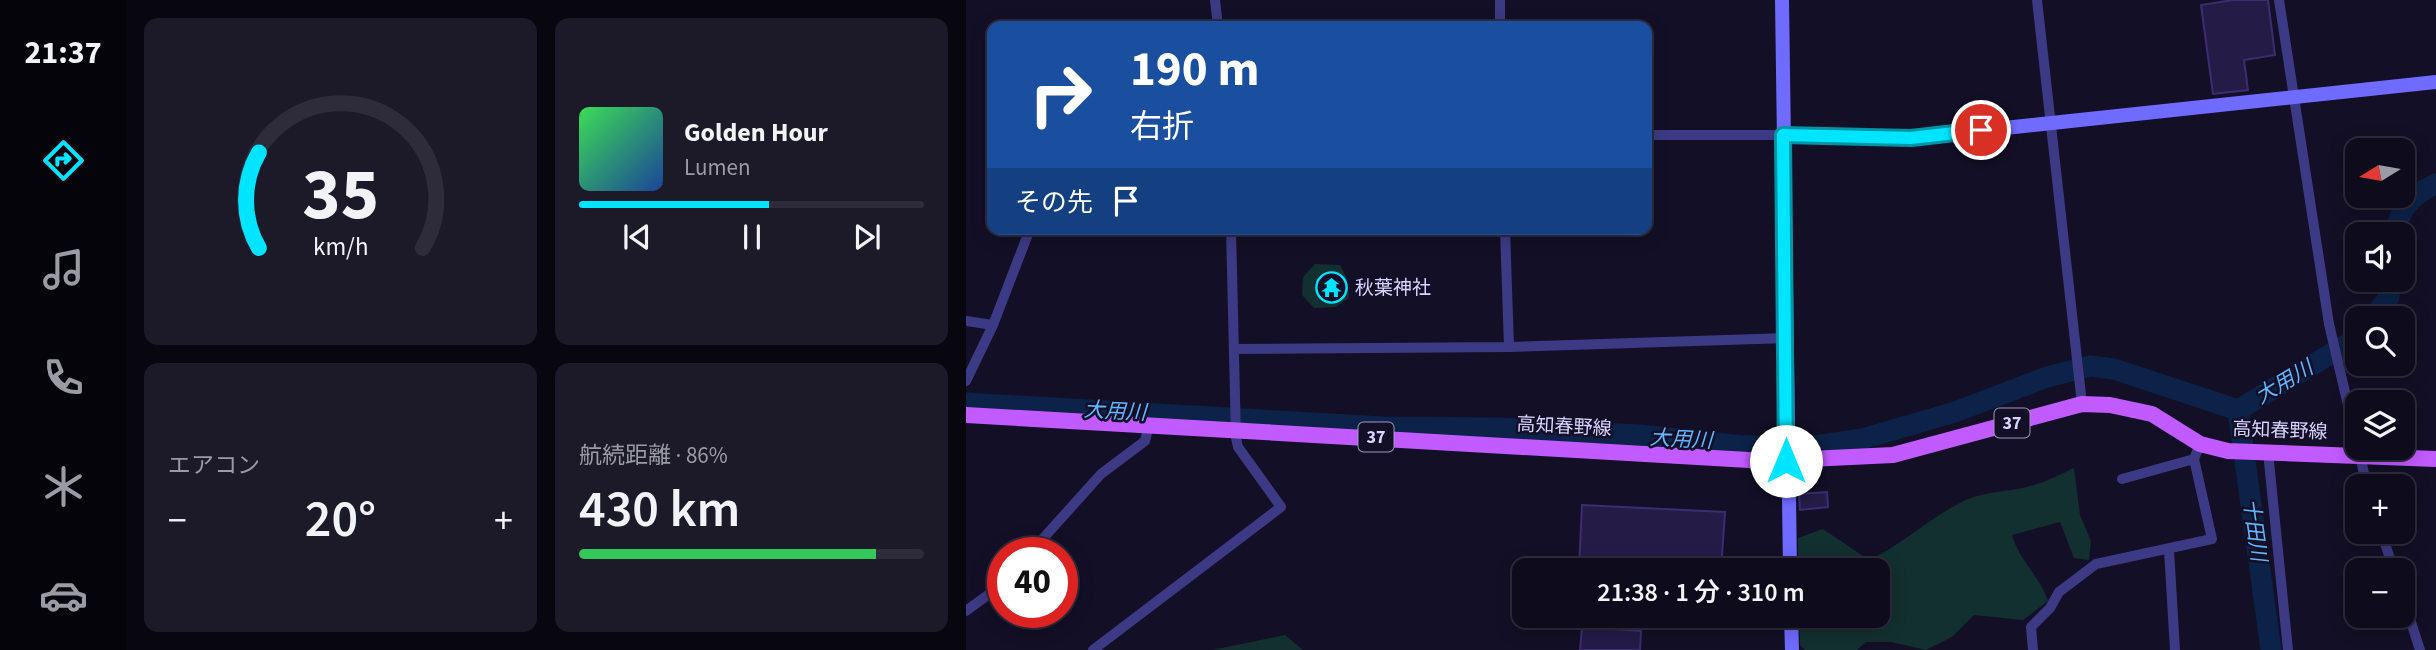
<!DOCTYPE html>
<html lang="ja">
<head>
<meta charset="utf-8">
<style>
	:root { --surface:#0e0b1c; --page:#1c1929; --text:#f1f3f6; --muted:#9b9ba3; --line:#2e2b3b; --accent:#00e5ff }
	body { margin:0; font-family:"Source Sans 3","Noto Sans JP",sans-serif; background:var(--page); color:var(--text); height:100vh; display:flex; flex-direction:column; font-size:26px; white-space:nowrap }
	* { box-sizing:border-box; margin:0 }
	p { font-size:23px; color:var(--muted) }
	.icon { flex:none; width:38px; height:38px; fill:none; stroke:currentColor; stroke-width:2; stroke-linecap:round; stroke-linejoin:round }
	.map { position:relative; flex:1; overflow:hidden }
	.details { display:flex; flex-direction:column; gap:18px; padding:18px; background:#08060f; width:840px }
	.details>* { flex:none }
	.hud { position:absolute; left:21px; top:21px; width:665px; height:214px; border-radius:14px; box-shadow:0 4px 18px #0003,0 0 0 2px var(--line); background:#1a4fa0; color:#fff; overflow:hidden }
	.needle { width:46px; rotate:259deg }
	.fabs { position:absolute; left:1379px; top:138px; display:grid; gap:14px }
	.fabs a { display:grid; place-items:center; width:70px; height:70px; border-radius:14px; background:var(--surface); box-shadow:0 4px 18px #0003,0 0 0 2px var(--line); font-size:35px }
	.speed { position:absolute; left:21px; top:537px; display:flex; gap:14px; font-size:35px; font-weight:700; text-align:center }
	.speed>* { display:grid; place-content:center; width:91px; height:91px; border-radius:50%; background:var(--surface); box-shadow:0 4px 18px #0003,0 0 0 2px var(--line); line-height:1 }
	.speed .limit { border:10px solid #d22; background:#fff; color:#111 }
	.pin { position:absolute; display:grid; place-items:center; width:60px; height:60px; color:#fff; margin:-30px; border:4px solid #fff; border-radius:50%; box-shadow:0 2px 7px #0007 }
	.me { position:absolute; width:77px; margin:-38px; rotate:0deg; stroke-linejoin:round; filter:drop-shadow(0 0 5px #0008) }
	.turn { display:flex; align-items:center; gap:24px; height:147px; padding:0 28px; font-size:32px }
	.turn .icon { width:91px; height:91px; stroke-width:2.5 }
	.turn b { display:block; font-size:49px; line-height:60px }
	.then { display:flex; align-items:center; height:66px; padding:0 28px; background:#0003; gap:14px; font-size:26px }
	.big { font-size:52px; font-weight:600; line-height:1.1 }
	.details .widget { flex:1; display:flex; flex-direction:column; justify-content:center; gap:10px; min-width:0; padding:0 24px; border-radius:14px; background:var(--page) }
	.details .dial { align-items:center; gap:0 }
	.dial svg { height:182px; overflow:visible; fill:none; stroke:var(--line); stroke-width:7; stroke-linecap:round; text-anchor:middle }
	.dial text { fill:var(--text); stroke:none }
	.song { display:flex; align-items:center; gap:21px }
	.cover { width:84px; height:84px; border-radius:10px; background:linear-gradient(135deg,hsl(130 70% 55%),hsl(220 70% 35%)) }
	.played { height:7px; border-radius:4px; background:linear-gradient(90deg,var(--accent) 55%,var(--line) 55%) }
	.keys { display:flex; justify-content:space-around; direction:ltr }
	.heat { display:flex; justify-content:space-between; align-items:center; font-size:38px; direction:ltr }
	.charge { height:10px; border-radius:5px; background:linear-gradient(90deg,#34c759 86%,var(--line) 0) }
	.details .tiles { flex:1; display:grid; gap:18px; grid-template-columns:repeat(2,1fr) }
	.trip { position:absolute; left:546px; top:558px; width:378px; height:70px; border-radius:14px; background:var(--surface); box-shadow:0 4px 18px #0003,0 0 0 2px var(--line); font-weight:600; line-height:70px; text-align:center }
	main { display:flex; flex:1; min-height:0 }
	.tab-bar { display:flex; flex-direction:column; width:126px; justify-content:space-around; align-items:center; background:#06040b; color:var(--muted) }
	.tab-bar .icon { width:49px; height:49px }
	.tab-bar .on { color:var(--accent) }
	.tab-bar b { font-size:32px; color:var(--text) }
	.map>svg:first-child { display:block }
</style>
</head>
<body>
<main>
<nav class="tab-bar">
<b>21:37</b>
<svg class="icon on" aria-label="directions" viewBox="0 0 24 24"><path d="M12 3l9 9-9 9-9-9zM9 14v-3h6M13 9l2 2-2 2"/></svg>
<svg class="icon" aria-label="music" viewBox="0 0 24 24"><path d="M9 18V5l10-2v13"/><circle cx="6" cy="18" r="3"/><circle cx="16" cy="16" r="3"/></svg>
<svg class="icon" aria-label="phone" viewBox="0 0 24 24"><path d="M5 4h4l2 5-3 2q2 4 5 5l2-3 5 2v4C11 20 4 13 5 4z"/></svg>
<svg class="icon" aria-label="climate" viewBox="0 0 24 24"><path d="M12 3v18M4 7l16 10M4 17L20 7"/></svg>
<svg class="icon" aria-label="car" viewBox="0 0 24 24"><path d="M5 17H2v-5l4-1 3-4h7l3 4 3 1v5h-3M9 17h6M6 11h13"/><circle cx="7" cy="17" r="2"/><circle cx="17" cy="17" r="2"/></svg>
</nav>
<section class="details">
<div class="tiles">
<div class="widget dial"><svg viewBox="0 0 100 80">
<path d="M14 69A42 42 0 1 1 86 69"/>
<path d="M14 69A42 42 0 0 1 14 27" stroke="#00e5ff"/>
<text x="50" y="56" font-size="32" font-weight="700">35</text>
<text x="50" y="72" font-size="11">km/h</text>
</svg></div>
<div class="widget">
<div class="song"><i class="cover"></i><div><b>Golden Hour</b><p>Lumen</p></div></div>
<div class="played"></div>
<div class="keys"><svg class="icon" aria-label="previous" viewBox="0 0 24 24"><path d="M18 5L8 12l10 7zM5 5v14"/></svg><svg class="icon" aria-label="pause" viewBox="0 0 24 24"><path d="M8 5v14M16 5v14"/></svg><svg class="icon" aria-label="next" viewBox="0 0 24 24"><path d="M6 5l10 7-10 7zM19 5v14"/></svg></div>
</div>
<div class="widget"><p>エアコン</p>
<div class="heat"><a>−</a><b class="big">20°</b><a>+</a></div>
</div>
<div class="widget"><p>航続距離 · 86%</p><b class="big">430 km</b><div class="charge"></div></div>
</div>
</section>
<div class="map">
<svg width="1470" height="650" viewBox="0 0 1470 650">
	<rect width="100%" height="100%" fill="#130f26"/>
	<path fill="#12302f" d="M 349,264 L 374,265 L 381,279 L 383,298 L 370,307 L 348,308 L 336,295 L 337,277 Z
		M 1108,468 L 1114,515 L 1125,541 L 1123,560 L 1108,558 L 1094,522 L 1046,535 C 1053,560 1074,576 1082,601 L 1057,620 L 1008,615 L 986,637 L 960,650 L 925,642 L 900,642 L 891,650 L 839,650 L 834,645 L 833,616 L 912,616 L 912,570 L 832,570 L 832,538 L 857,529 L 903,560 C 938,544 965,516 1000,500 C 1023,490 1046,492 1068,485 C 1082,481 1095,474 1108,468 Z
		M 319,635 L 337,650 L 246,650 Z"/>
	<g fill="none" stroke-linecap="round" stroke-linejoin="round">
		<path stroke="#0c2248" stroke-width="21" d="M 1430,234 C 1432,209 1447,194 1470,184
			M 1407,318 L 1423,297 L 1424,280
			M 0,403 L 418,427 L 531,428 L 674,435 L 777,446 L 848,446 L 896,439 L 989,412 L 1081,377 L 1124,366 L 1148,369 L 1272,410 L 1391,338
			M 1272,410 L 1305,650"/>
	</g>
	<path fill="#241b47" stroke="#3b2d73" stroke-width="2" d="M 1267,0 L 1302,0 L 1309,55 L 1278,60 L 1282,90 L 1247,94 L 1235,5 Z
		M 861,492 L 862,507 L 834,510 L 833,494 Z
		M 616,505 L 759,512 L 755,570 L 613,570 Z
		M 616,627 L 675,631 L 674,650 L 614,650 Z"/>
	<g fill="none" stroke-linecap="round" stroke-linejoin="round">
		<path stroke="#3d3a85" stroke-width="10" d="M 249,0 L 252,26
			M 534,0 L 534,26
			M 1071,0 L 1116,404
			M 1313,0 L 1363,324 L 1401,486
			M 681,135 L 817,135
			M 539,229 L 543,347
			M 0,321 L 27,325
			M 269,349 L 543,347 L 820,338
			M 0,381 L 27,325 L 64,229
			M 1302,452 L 1322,650
			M 1156,479 L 1228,459
			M 1415,532 L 1428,570
			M 1203,550 L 1209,650
			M 64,553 L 135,474 L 179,441 L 183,425
			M 1437,597 L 1454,650
			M 0,611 L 37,584
			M 127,650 L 315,507 L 272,447 L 270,438 L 265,229
			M 1067,650 L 1065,627 L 1084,608 L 1093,592 L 1130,564 L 1246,539 L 1228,459 L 1234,444"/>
		<path stroke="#6f6bff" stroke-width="14" d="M 816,0 L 824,570
			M 817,135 L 945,138 L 1470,82
			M 825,616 L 826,650"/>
		<path stroke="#c25bff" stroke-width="16" d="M 0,415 L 800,461 L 927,455 L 1116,404 L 1144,405 L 1186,414 L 1234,444 L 1262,451 L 1470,459"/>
	</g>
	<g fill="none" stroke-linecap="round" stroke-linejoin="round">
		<defs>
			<path id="route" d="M 820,461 L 817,135 L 945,138 L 1015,130"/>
		</defs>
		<use href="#route" stroke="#0095a6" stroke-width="18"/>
		<use href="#route" stroke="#00e5ff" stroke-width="12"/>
	</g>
	<defs>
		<symbol id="temple-ring" viewBox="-11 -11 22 22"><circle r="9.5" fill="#130f26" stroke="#00e5ff" stroke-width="1.5"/><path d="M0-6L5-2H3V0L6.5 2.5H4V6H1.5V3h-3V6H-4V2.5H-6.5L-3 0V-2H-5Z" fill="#00e5ff"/></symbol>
	</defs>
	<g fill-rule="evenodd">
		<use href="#temple-ring" x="348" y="270" width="35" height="35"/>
	</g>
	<g text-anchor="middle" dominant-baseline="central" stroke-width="5" stroke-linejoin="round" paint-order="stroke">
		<g fill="#130f26" stroke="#9e99be" stroke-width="2">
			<rect x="1028.5" y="408.5" width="35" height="29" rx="5"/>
			<rect x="392.5" y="422.5" width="35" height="29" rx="5"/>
		</g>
		<g font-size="18" font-weight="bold" fill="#d9d4ff">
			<text x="1046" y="423">37</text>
			<text x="410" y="437">37</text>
		</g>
		<g font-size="19" fill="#d9d4ff" stroke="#130f26" text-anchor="start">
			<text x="389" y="288">秋葉神社</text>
		</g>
		<g font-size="19" fill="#d9d4ff" stroke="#130f26">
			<text transform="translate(598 427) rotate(3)">高知春野線</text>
			<text transform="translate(1314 431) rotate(2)">高知春野線</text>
		</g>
		<g font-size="21" font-style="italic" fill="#62b6ff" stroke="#130f26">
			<text transform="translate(1318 382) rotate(-31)">大用川</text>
			<text transform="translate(149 411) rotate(3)">大用川</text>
			<text transform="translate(715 439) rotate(3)">大用川</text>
			<text transform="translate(1289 530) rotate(82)">十田川</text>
		</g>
	</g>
</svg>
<div class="fabs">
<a><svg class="needle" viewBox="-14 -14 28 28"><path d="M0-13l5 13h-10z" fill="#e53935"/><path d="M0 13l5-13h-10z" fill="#9b9ba3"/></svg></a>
<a><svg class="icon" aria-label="sound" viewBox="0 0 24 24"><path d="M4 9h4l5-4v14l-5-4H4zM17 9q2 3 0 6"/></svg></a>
<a><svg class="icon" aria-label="search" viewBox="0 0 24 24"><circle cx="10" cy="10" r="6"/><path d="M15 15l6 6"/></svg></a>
<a><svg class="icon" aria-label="layers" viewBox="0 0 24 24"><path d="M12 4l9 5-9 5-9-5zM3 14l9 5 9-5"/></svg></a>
<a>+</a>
<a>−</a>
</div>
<div class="speed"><div class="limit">40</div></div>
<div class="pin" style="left:1015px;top:130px;background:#d93025"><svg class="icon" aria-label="arrive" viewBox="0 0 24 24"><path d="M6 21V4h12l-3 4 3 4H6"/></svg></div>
<svg class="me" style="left:820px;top:461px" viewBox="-20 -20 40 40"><circle r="19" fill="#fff"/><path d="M0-13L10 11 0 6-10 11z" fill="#00e5ff"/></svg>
<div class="trip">21:38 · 1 分 · 310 m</div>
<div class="hud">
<div class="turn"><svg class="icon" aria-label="right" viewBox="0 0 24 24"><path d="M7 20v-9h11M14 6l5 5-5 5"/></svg><div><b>190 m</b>右折</div></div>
<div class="then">その先<svg class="icon" aria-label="arrive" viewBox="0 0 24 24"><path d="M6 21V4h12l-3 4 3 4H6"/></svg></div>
</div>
</div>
</main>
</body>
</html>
